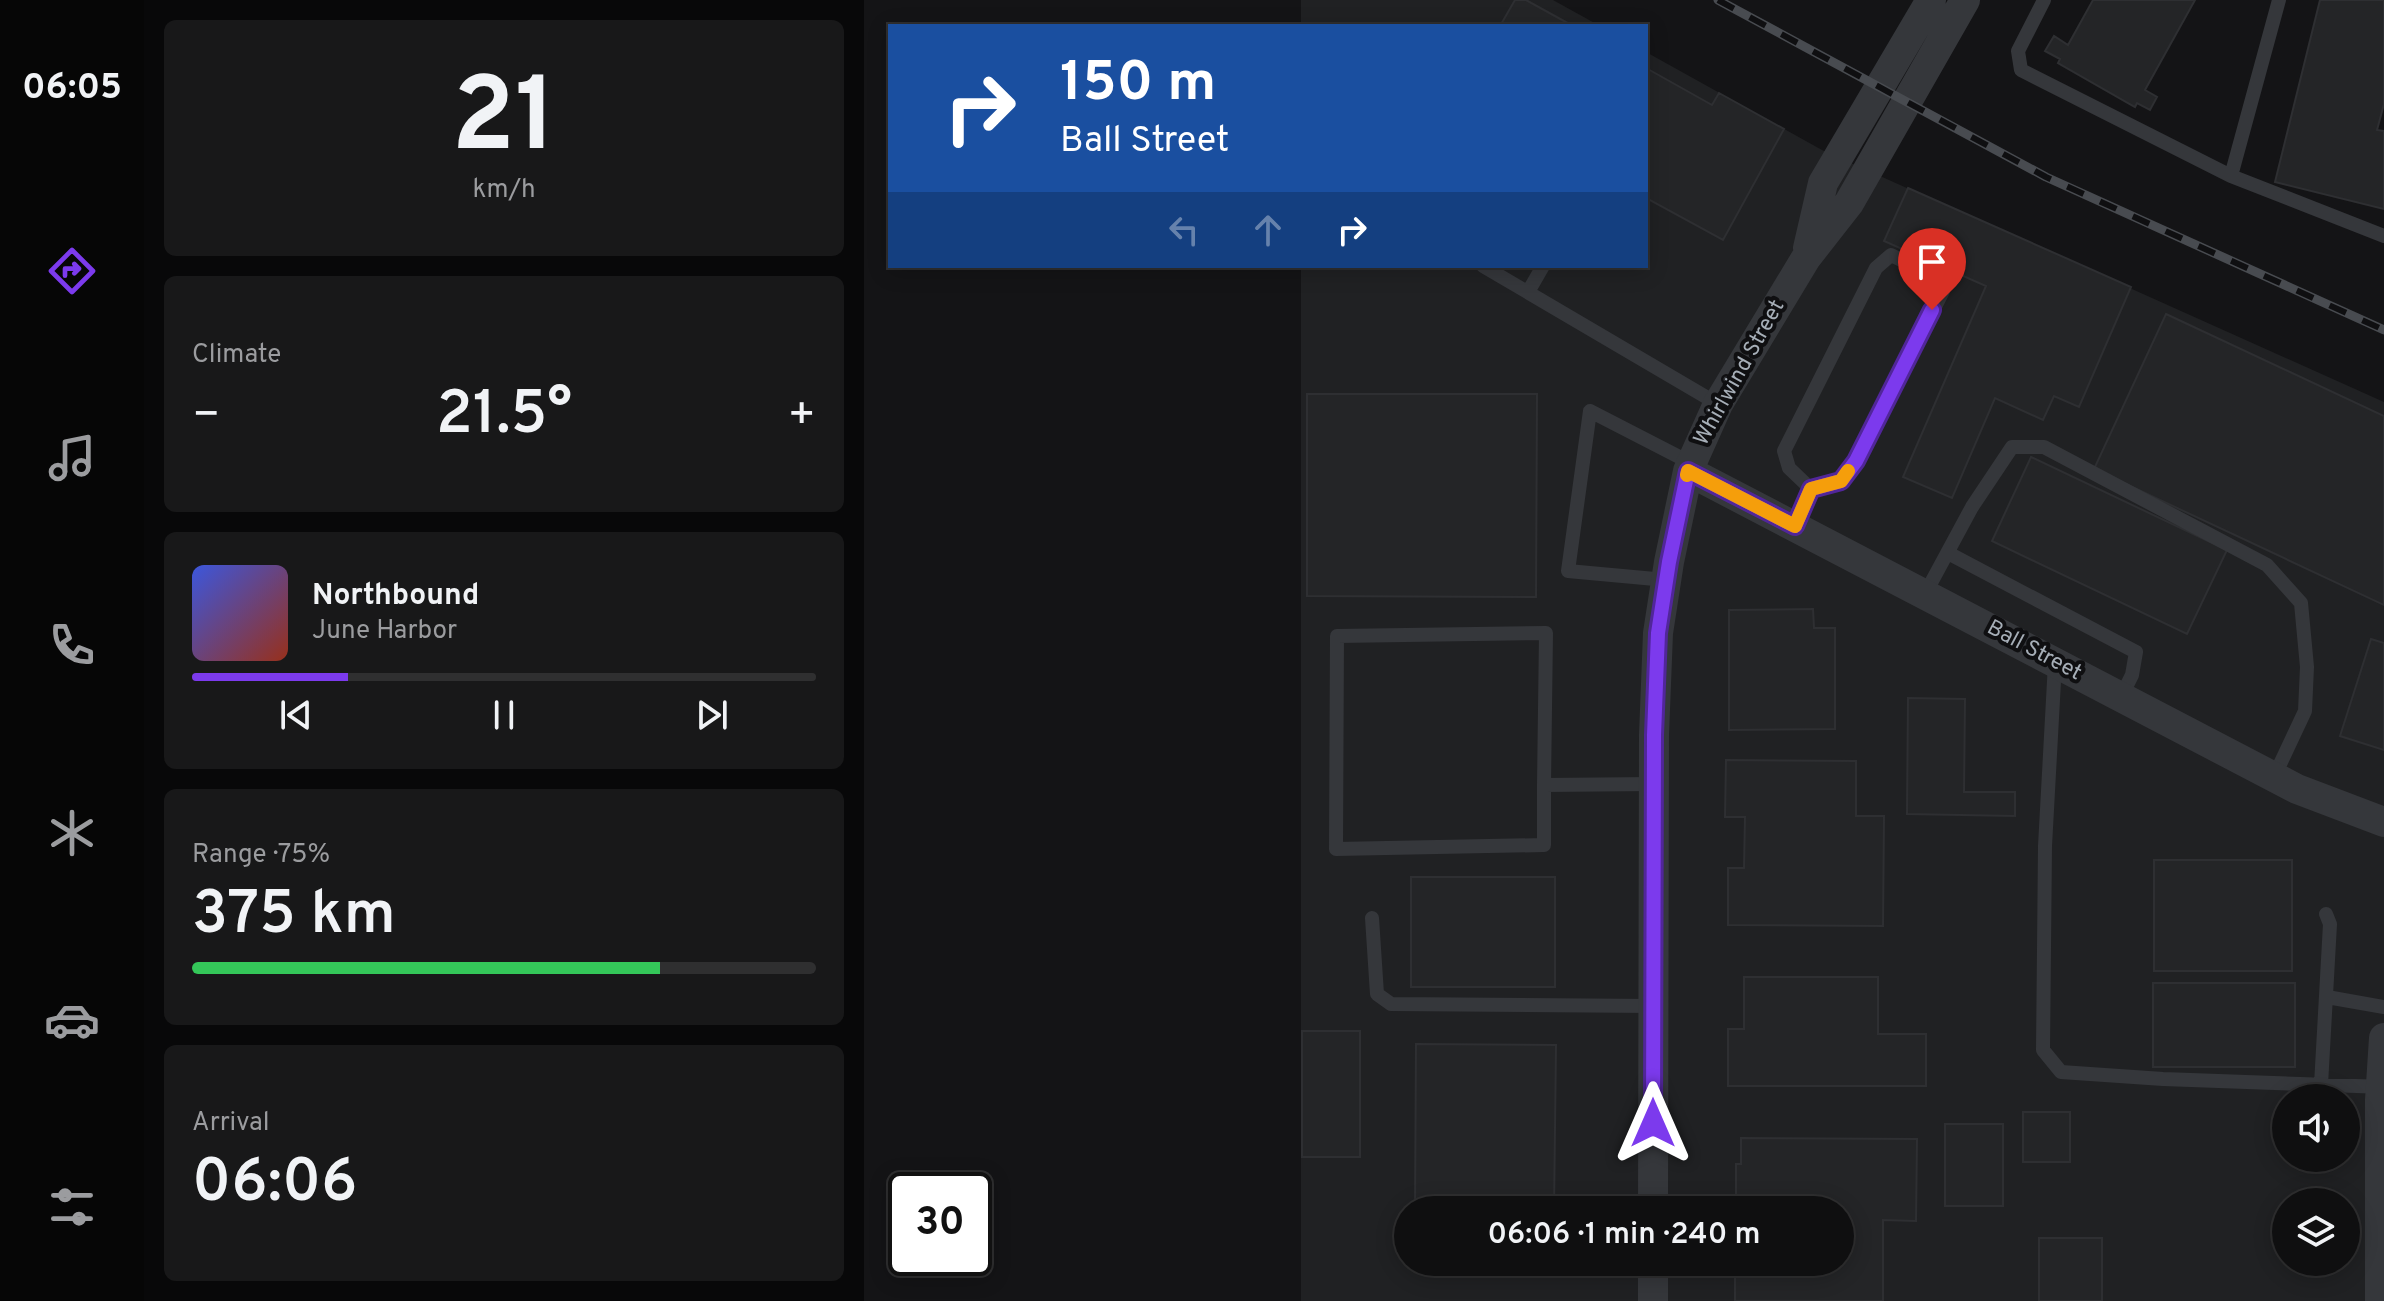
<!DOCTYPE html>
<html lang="en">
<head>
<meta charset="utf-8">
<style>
	:root { --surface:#0f0f10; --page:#181819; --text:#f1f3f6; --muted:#9b9c9f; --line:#2f2f30; --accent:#7c3aed }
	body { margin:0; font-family:Overpass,sans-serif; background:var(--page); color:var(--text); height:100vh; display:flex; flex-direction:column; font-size:30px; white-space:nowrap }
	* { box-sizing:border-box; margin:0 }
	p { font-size:26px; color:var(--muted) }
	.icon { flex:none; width:44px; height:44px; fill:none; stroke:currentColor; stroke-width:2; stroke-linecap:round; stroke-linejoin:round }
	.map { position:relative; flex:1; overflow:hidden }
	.sheet { display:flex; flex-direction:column; gap:20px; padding:20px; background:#080809; width:720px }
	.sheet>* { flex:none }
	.guide { position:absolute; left:24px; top:24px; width:760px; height:244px; border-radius:0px; box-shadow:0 4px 20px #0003,0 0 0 2px var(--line); background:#1a4fa0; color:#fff; overflow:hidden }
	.controls { position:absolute; left:1408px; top:1084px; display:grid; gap:16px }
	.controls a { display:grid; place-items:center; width:88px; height:88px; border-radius:50%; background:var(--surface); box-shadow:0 4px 20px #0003,0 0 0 2px var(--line); font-size:40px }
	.speed { position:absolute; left:24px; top:1172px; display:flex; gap:16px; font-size:40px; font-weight:700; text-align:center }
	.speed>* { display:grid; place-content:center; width:104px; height:104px; border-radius:50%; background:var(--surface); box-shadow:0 4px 20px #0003,0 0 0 2px var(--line); line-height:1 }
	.speed .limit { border:4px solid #111; border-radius:12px; background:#fff; color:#111 }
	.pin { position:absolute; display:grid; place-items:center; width:68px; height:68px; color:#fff; margin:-82px -34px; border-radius:50% 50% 50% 0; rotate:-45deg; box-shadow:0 0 8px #0007 }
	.pin .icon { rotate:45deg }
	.me { position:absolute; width:88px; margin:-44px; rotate:0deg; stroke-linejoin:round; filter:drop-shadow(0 0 6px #0008) }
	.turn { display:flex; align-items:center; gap:28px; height:168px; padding:0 40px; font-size:36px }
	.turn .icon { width:104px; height:104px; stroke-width:2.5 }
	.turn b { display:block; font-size:56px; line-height:68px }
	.lanes { display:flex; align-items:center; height:76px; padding:0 40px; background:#0003; justify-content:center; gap:40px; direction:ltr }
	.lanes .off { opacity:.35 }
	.big { font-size:60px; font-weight:600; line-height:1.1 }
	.sheet .card { flex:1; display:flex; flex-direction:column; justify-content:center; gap:12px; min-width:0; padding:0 28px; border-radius:12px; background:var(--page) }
	.sheet .dial { align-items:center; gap:0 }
	.dial b { font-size:104px; line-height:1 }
	.song { display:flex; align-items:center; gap:24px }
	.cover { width:96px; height:96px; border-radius:12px; background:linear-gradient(135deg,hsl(230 70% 55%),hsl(10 70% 35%)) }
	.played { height:8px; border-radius:4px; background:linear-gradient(90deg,var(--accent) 25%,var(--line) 25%) }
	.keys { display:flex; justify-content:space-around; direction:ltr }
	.heat { display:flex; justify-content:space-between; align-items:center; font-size:44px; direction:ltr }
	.charge { height:12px; border-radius:6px; background:linear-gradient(90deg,#34c759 75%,var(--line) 0) }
	.trip { position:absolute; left:530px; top:1196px; width:460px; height:80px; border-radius:40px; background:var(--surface); box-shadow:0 4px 20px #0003,0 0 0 2px var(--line); font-weight:600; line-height:80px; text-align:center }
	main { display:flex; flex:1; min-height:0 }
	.dock { display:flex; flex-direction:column; width:144px; justify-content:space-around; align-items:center; background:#060606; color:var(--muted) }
	.dock .icon { width:56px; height:56px }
	.dock .active { color:var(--accent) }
	.dock b { font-size:36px; color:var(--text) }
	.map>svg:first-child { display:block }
</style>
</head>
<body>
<main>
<nav class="dock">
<b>06:05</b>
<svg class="icon active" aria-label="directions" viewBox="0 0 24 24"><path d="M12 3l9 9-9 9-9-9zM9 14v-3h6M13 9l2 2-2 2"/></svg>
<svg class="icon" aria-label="music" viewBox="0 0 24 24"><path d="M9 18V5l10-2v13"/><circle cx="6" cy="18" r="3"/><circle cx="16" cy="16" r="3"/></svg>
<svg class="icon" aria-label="phone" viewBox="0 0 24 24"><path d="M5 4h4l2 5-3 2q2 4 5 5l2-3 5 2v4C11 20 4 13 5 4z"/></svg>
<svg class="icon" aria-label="climate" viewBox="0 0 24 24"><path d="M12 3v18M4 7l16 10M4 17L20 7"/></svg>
<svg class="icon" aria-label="car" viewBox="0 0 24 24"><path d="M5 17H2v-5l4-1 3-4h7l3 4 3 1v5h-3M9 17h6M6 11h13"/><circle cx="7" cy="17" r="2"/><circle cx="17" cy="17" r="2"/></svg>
<svg class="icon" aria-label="filters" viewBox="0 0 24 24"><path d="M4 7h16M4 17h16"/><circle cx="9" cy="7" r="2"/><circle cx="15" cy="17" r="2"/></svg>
</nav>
<section class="sheet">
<div class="card dial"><b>21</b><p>km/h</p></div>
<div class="card"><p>Climate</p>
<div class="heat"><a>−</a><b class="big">21.5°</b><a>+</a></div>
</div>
<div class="card">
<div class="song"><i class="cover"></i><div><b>Northbound</b><p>June Harbor</p></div></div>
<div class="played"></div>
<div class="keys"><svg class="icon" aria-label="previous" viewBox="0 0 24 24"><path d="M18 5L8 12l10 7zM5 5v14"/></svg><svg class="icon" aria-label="pause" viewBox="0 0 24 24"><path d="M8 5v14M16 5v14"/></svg><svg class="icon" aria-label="next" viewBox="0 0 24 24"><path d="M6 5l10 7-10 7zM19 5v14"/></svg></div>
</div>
<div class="card"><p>Range · 75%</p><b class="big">375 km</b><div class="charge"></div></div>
<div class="card"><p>Arrival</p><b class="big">06:06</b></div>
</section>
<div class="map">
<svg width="1520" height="1301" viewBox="0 0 1520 1301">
	<rect width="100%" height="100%" fill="#141416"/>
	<path fill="#202123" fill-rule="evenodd" d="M 437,0 L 689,0 L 736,26 L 437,26 Z
		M 782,52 L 958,150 L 1520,402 L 1520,1301 L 437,1301 L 437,266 L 782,266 ZM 1422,1098 L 1482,1098 L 1482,1158 L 1422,1158 ZM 1422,1202 L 1482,1202 L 1482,1262 L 1422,1262 ZM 544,1210 L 976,1210 L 976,1262 L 544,1262 Z"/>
	<path fill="#242527" stroke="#2e2f32" stroke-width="2" d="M 651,0 L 662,0 L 709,26 L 636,26 Z
		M 1229,0 L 1331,0 L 1281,90 L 1293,97 L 1286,110 L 1273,103 L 1271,107 L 1194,63 L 1196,59 L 1181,51 L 1190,36 L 1204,45 Z
		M 1456,0 L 1520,0 L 1520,104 L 1513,130 L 1520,131 L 1520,209 L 1411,182 Z
		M 782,68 L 848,105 L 855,93 L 920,129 L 859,240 L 782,198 Z
		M 1044,188 L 1267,287 L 1215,407 L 1190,396 L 1179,420 L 1131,398 L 1088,498 L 1039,477 L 1122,286 L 1020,241 Z
		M 1302,314 L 1520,416 L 1520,605 L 1230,469 Z
		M 443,394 L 673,394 L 672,597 L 443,596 Z
		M 1167,457 L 1363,550 L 1323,634 L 1128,541 Z
		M 949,609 L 950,628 L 971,628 L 971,729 L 865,730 L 865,610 Z
		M 1507,639 L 1520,643 L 1520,750 L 1476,736 Z
		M 1044,698 L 1101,699 L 1100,792 L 1151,792 L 1151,816 L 1043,814 Z
		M 862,760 L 992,761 L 992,816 L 1020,816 L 1019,926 L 864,925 L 864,868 L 880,868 L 881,817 L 861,817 Z
		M 1290,860 L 1428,860 L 1428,971 L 1290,971 Z
		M 547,877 L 691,877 L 691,987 L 547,987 Z
		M 880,977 L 1014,977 L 1014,1034 L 1062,1034 L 1062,1086 L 864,1086 L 864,1029 L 880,1029 Z
		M 1289,983 L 1431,983 L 1431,1067 L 1289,1067 Z
		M 438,1031 L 496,1031 L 496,1157 L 438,1157 Z
		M 552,1044 L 692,1045 L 690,1210 L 551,1210 Z
		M 1159,1112 L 1206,1112 L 1206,1162 L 1159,1162 Z
		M 1081,1124 L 1139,1124 L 1139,1206 L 1081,1206 Z
		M 877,1138 L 1053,1139 L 1052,1221 L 1019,1220 L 1019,1301 L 871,1301 L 871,1262 L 976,1262 L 976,1210 L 872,1210 L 872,1164 L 877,1164 Z
		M 1175,1238 L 1238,1238 L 1238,1301 L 1175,1301 Z
		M 551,1262 L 689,1262 L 689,1265 L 551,1263 Z"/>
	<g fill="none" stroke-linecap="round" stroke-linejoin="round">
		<path stroke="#35373b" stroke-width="14" d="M 1180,0 L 1154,51 L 1157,70 L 1367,176
			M 1415,0 L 1367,176 L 1520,236
			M 1027,255 L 1070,276 L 1079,291 L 992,461 L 977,481 L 947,489 L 925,468 L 920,451 L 1012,268 Z
			M 619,266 L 854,404
			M 664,292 L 679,266
			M 931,526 L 947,489
			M 1084,553 L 1272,652 L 1268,675 L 1257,697
			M 802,580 L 704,571 L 726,411 L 827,463
			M 1061,594 L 1108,507 L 1148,447 L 1180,447 L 1403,565 L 1437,603 L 1443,667 L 1441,711 L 1410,777
			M 1191,663 L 1181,846 L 1179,1050 L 1197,1072 L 1299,1079 L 1520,1087
			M 680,785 L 680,845 L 472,849 L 473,636 L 682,633 L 680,785 L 790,784
			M 508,918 L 513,994 L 527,1004 L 789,1006
			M 1463,997 L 1520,1007
			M 1457,1085 L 1466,924 L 1462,914"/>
		<path stroke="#35373b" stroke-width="30" d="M 944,248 L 959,183 L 1067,0
			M 824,471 L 1433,789 L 1520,822
			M 789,1210 L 790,735 L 794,633 L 805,562 L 824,471 L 854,404 L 942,258 L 985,203 L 1101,0
			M 789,1301 L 789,1262
			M 1516,1301 L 1516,1100 L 1520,1038"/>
		<defs>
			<path id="rail" d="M 854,0 L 1182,177 L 1520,330"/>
		</defs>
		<use href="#rail" stroke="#484b50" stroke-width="9"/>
		<use href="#rail" stroke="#0f0f11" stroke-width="6" stroke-dasharray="18" stroke-linecap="butt"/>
	</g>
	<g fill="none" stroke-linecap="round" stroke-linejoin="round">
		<defs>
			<path id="route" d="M 789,1123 L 790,735 L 794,633 L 805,562 L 824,471 L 931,526 L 947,489 L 977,481 L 992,461 L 1068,310"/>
		</defs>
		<use href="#route" stroke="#51269a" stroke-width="20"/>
		<use href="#route" stroke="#7c3aed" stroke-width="14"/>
		<path stroke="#f59e0b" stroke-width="14" d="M 823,475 L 824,471 L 931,526 L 947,489 L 977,481 L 984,471"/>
	</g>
	<g text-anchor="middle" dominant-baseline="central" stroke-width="8" stroke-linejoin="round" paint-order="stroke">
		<g font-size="22" fill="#a6aeb7" stroke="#0f0f11">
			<text transform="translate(876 373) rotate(-61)">Whirlwind Street</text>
			<text transform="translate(1170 651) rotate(28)">Ball Street</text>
		</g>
	</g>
</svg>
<div class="controls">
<a><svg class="icon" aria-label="sound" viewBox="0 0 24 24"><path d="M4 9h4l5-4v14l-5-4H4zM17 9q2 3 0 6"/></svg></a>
<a><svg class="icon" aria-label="layers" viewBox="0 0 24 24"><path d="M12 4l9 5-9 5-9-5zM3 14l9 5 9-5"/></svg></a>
</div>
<div class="speed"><div class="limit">30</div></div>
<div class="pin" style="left:1068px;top:310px;background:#d93025"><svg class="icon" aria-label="arrive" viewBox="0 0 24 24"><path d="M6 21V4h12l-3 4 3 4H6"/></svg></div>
<svg class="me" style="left:789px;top:1123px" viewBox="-20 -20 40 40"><path d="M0-17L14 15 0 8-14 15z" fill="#7c3aed" stroke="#fff" stroke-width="4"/></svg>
<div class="trip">06:06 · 1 min · 240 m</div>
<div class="guide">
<div class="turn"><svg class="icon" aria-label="right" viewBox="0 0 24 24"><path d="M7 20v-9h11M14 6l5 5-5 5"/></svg><div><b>150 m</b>Ball Street</div></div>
<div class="lanes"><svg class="icon off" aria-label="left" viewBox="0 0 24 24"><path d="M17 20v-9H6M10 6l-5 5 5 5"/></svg><svg class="icon off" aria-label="ahead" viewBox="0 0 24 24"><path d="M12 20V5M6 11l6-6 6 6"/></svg><svg class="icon" aria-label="right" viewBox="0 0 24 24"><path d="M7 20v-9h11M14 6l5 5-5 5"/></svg></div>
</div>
</div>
</main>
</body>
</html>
